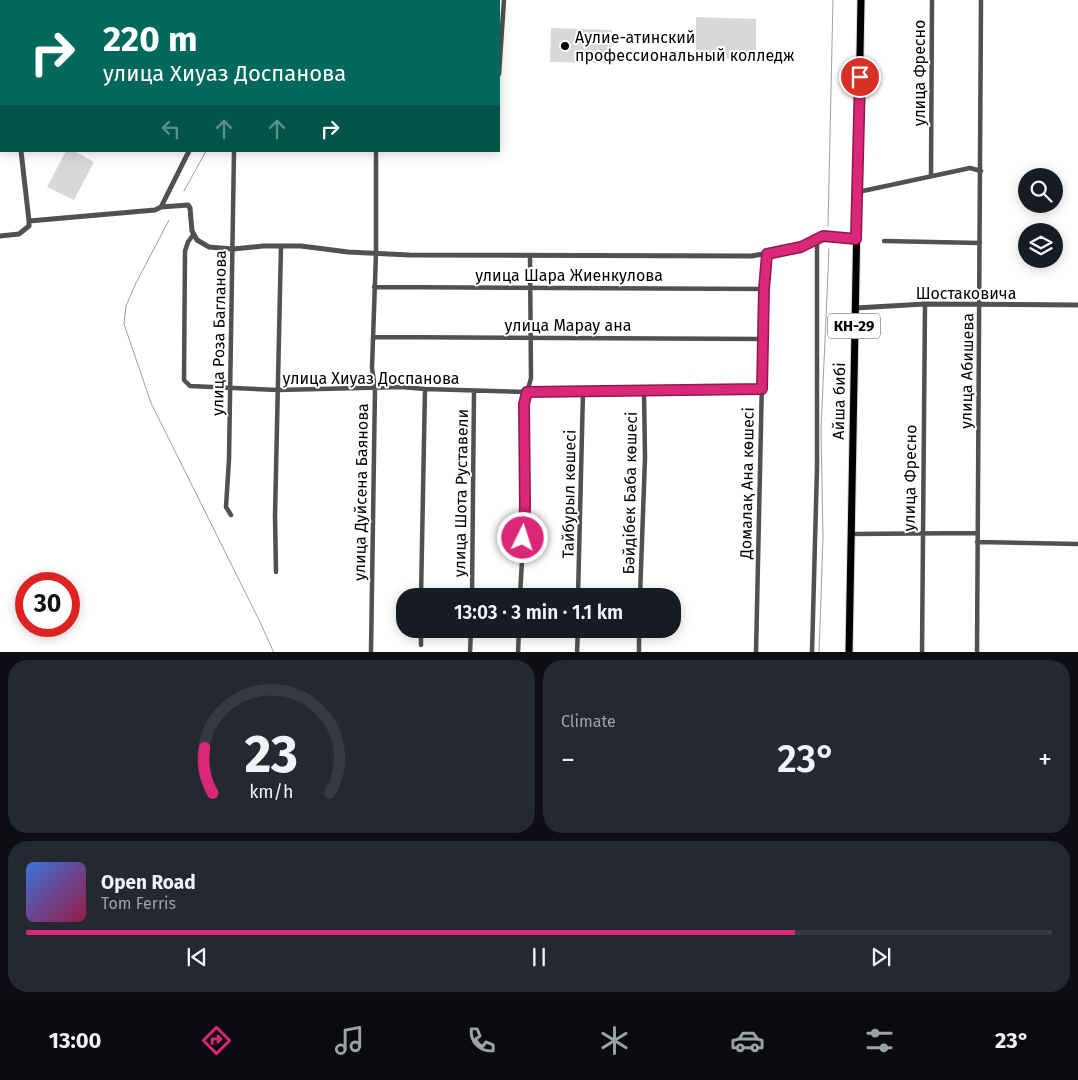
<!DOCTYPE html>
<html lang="en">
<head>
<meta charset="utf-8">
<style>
	:root { --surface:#171b24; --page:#242831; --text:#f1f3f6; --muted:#9ea1a6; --line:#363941; --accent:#db2777 }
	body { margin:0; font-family:"Fira Sans",sans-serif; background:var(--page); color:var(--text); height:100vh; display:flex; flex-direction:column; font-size:19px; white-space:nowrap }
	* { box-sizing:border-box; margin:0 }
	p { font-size:16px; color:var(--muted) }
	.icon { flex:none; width:28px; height:28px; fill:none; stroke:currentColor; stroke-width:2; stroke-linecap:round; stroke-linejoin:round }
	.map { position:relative; height:652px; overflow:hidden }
	.panel { display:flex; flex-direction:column; gap:8px; padding:8px; background:#0d0f14; flex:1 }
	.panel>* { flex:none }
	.banner { position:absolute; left:0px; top:0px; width:500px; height:152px; box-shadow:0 2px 12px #0003; background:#00695c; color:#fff; overflow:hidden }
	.fabs { position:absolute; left:1018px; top:168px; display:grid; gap:10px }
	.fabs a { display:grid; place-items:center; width:45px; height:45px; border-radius:50%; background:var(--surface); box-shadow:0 2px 12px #0003; font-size:25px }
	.speed { position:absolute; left:15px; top:572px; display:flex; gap:10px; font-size:25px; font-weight:700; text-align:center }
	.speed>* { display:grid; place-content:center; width:65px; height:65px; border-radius:50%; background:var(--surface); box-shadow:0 2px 12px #0003; line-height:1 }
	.speed .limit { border:8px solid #d22; background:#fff; color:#111 }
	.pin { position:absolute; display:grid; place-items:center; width:42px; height:42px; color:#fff; margin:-21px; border:2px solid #fff; border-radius:50%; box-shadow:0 1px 5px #0007 }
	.me { position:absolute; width:55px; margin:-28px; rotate:4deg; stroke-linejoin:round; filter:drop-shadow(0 0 4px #0008) }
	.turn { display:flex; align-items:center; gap:18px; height:105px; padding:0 20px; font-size:22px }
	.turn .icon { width:65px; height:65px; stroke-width:2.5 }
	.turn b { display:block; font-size:35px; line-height:42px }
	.lanes { display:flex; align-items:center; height:48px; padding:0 20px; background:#0003; justify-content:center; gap:25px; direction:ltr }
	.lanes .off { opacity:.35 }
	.big { font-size:38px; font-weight:600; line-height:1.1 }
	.panel .tile { flex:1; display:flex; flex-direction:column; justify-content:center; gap:8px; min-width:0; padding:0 18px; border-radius:20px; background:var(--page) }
	.panel .dial { align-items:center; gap:0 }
	.dial svg { height:130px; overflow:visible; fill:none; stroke:var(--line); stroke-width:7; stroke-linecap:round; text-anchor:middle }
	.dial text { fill:var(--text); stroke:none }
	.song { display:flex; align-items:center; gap:15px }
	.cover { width:60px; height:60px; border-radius:8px; background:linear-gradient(135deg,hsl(220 70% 55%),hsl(340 70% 35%)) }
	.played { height:5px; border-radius:2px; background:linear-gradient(90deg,var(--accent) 75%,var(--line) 75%) }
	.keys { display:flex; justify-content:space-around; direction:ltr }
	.heat { display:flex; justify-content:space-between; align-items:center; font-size:28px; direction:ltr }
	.panel .tiles { flex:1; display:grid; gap:8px; grid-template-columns:1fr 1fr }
	.tile:last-child { grid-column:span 2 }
	.trip { position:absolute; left:396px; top:588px; width:285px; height:50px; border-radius:20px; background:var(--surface); box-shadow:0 2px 12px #0003; font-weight:600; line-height:50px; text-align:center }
	.dock { display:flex; height:80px; justify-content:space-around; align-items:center; background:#090b0e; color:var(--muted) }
	.dock .icon { width:35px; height:35px }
	.dock .on { color:var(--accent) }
	.dock b { font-size:22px; color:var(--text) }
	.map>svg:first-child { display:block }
</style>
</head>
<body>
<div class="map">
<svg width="1078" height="653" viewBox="0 0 1078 653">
	<rect width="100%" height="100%" fill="#fff"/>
	<path fill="#d8d8d8" d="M 696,17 L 756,19 L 756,59 L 696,58 Z
		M 551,28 L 612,30 L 611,63 L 550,62 Z
		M 66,151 L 74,151 L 94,162 L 74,200 L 47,187 Z"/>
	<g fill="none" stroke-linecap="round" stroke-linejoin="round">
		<path stroke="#9f9f9f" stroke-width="1" d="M 283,1 L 284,0
			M 184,191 L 206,151
			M 169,220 L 136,283 L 126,306 L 124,324 L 151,403 L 260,622 L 274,653
			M 828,226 L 833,0
			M 819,653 L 823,538 L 821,430 L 829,249"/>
		<defs>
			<path id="primary" d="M 849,653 L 861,0"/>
		</defs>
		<use href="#primary" stroke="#dbdbdb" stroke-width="9"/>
		<path stroke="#515151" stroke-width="4.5" d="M 379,1 L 379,0
			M 499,74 L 504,0
			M 931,176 L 932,0
			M 858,192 L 970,168 L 981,171
			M 193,235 L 188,242 L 185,251 L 184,380 L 190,386 L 278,390 L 401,387 L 425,389 L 527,392 L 762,389
			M 884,241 L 980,243
			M 374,287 L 764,289
			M 373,337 L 764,339
			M 231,515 L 226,507 L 229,459 L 234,151
			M 851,534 L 977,533
			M 977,542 L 1078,544
			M 276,572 L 275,516 L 281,246
			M 421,596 L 425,389
			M 472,596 L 474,391
			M 520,596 L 525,507 L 524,404 L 531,378 L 530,255
			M 578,596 L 583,392
			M 640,596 L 645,458 L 644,391
			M 421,645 L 421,629
			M 371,653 L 375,388 L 372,368 L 376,253 L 376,151
			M 470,653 L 471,629
			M 518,653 L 519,629
			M 577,653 L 578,629
			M 639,653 L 639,629
			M 756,653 L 764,289 L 767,254
			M 812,653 L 817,468 L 817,238
			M 922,653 L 925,304
			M 977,653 L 981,0"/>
		<path stroke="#515151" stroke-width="5" d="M 3,0 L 3,1
			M 262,1 L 263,0
			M 21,151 L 29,221 L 155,210 L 161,207 L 189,151
			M 161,207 L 188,205 L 190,208 L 192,231 L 197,240 L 209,247 L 233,249 L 263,246 L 301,246 L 348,252 L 409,255 L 752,256 L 801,247 L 823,236 L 856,239
			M 0,236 L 19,234 L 29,226 L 29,221
			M 855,308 L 925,304 L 1078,305"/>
		<use href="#primary" stroke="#000" stroke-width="7"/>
	</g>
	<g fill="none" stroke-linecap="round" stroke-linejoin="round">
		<defs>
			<path id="route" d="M 523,538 L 525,507 L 524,404 L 527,392 L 762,389 L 764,289 L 767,254 L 801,247 L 823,236 L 856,239 L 860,77"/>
		</defs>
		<use href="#route" stroke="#8e194d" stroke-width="12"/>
		<use href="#route" stroke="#db2777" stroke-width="9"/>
	</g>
	<circle fill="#000" stroke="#fff" stroke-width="2" cx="565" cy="46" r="5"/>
	<g text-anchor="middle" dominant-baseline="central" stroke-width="4" stroke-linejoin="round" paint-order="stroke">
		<rect fill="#fff" stroke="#4c4c4c" stroke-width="1" x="828" y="313.5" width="52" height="25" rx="4"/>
		<g font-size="15" font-weight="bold" fill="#000">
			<text x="854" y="326">КН-29</text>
		</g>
		<g font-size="16" fill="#000" stroke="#fff" text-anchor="start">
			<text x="575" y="37">Аулие-атинский<tspan x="575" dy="18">профессиональный колледж</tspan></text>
		</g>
		<g font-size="16" fill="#000" stroke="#fff">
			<text transform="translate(919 73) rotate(-90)">улица Фресно</text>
			<text x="569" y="275">улица Шара Жиенкулова</text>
			<text x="966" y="293">Шостаковича</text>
			<text x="568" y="325">улица Марау ана</text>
			<text transform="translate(219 333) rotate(-89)">улица Роза Багланова</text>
			<text transform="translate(967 371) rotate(-89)">улица Абишева</text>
			<text x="371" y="378">улица Хиуаз Доспанова</text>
			<text transform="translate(839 401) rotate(-89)">Айша бибі</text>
			<text transform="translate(910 478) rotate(-89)">улица Фресно</text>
			<text transform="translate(747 483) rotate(-89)">Домалақ Ана көшесі</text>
			<text transform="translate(361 492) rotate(-89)">улица Дуйсена Баянова</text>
			<text transform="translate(461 493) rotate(-89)">улица Шота Руставели</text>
			<text transform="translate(630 493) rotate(-89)">Бәйдібек Баба көшесі</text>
			<text transform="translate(569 494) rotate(-89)">Тайбурыл көшесі</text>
		</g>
	</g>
</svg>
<div class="fabs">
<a><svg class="icon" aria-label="search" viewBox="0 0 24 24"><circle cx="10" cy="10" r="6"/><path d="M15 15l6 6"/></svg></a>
<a><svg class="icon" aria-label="layers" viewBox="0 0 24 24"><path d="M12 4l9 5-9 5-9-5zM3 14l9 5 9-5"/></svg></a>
</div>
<div class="speed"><div class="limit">30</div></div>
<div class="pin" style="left:860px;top:77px;background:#d93025"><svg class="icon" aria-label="arrive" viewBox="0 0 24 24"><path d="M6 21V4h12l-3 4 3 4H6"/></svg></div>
<svg class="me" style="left:523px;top:538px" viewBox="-20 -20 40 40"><circle r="17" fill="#db2777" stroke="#fff" stroke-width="3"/><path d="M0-11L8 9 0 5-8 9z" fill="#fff"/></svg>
<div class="trip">13:03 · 3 min · 1.1 km</div>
<div class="banner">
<div class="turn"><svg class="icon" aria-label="right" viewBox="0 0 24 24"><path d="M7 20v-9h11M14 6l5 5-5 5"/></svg><div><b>220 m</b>улица Хиуаз Доспанова</div></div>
<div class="lanes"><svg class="icon off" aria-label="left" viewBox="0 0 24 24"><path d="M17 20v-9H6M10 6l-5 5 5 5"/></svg><svg class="icon off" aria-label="ahead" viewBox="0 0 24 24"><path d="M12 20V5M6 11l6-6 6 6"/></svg><svg class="icon off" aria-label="ahead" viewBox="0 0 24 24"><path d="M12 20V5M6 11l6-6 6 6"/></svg><svg class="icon" aria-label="right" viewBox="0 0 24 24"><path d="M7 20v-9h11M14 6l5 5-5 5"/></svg></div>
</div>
</div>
<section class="panel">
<div class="tiles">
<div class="tile dial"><svg viewBox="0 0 100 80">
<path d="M14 69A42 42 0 1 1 86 69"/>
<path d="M14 69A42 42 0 0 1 9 41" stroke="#db2777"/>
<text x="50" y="56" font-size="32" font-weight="700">23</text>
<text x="50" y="72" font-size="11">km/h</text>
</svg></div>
<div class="tile"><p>Climate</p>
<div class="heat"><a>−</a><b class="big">23°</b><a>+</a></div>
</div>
<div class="tile">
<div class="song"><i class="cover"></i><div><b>Open Road</b><p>Tom Ferris</p></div></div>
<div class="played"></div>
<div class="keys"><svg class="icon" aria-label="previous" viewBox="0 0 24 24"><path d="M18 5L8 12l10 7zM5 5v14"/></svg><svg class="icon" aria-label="pause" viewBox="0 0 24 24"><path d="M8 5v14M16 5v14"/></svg><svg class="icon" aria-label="next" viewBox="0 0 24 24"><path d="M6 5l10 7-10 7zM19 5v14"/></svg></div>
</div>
</div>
</section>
<nav class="dock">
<b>13:00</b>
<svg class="icon on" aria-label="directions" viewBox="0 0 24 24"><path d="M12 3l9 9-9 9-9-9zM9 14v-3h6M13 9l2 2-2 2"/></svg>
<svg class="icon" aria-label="music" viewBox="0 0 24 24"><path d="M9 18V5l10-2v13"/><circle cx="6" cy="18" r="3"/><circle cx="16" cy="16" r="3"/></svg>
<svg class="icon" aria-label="phone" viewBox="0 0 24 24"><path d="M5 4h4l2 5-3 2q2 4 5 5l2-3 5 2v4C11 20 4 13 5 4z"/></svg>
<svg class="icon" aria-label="climate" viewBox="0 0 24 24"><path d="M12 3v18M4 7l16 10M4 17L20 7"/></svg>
<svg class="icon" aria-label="car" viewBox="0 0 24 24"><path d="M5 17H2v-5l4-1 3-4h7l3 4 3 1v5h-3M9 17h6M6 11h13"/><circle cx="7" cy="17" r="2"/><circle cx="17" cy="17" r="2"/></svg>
<svg class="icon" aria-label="filters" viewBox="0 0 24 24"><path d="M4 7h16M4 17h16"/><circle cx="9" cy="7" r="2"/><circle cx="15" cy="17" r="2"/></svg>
<b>23°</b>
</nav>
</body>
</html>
